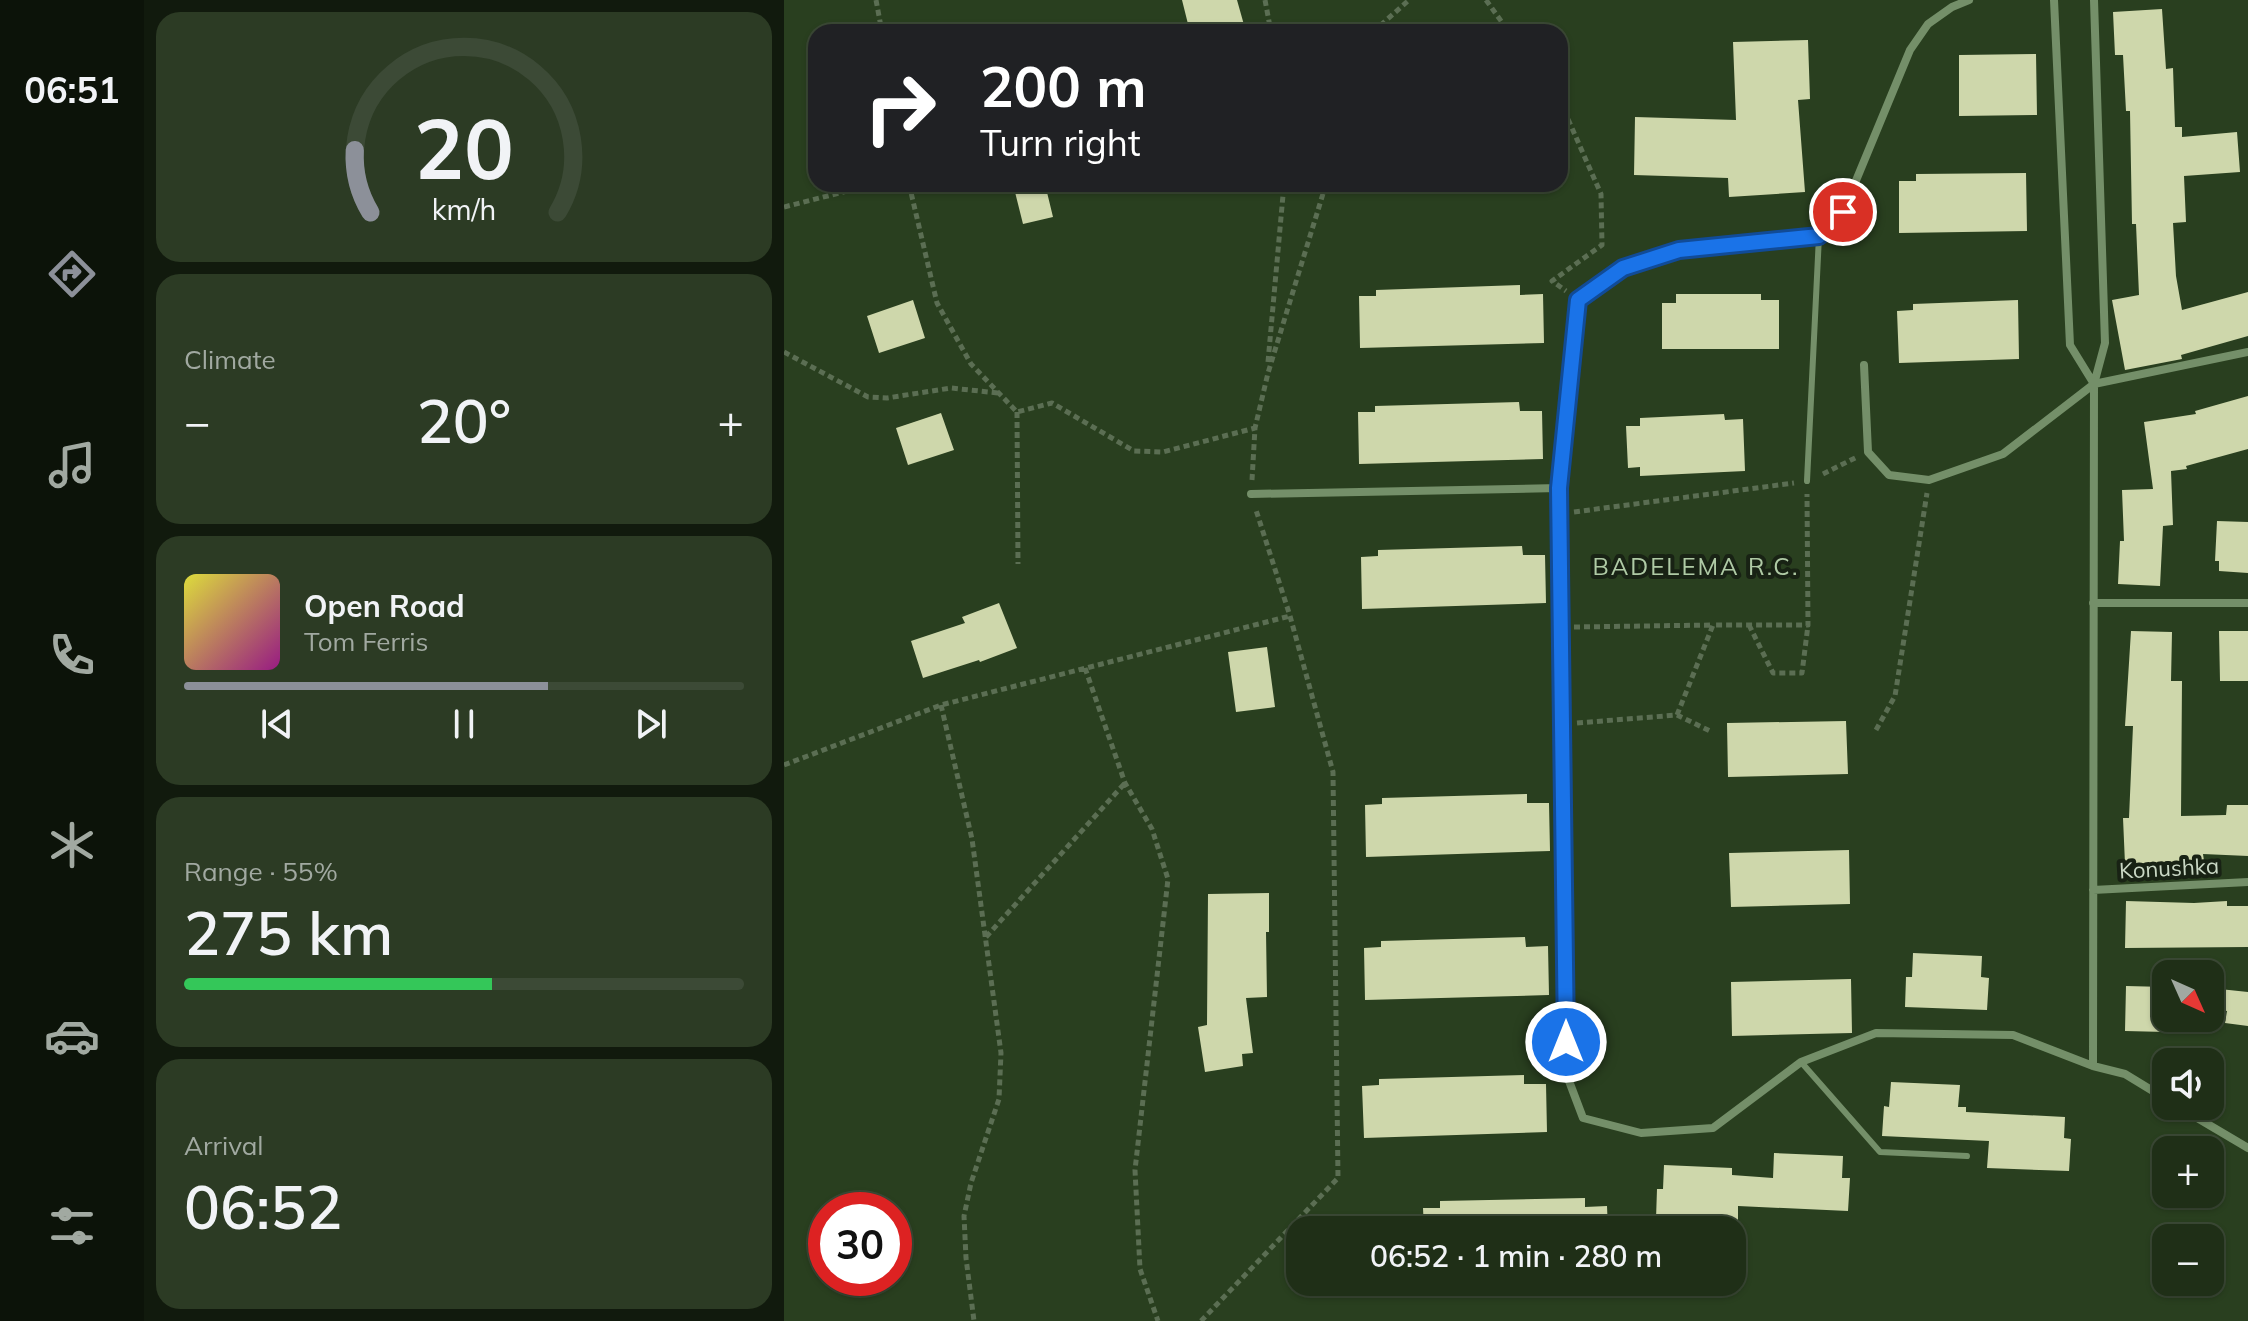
<!DOCTYPE html>
<html lang="en">
<head>
<meta charset="utf-8">
<style>
	:root { --surface:#1f2f17; --page:#2c3b24; --text:#f1f3f6; --muted:#a1a9a1; --line:#3c4a36; --accent:#8c9099 }
	body { margin:0; font-family:Mulish,sans-serif; background:var(--page); color:var(--text); height:100vh; display:flex; flex-direction:column; font-size:30px; white-space:nowrap }
	* { box-sizing:border-box; margin:0 }
	p { font-size:26px; color:var(--muted) }
	.icon { flex:none; width:44px; height:44px; fill:none; stroke:currentColor; stroke-width:2; stroke-linecap:round; stroke-linejoin:round }
	.map { position:relative; flex:1; overflow:hidden }
	.drawer { display:flex; flex-direction:column; gap:12px; padding:12px; background:#111a0d; width:640px }
	.drawer>* { flex:none }
	.hud { position:absolute; left:24px; top:24px; width:760px; height:168px; border-radius:24px; box-shadow:0 2px 6px #0004,0 0 0 2px var(--line); background:#202124; color:#fff; overflow:hidden }
	.needle { width:52px; rotate:135deg }
	.controls { position:absolute; left:1368px; top:960px; display:grid; gap:16px }
	.controls a { display:grid; place-items:center; width:72px; height:72px; border-radius:16px; background:var(--surface); box-shadow:0 2px 6px #0004,0 0 0 2px var(--line); font-size:40px }
	.speed { position:absolute; left:24px; top:1192px; display:flex; gap:16px; font-size:40px; font-weight:700; text-align:center }
	.speed>* { display:grid; place-content:center; width:104px; height:104px; border-radius:50%; background:var(--surface); box-shadow:0 2px 6px #0004,0 0 0 2px var(--line); line-height:1 }
	.speed .limit { border:12px solid #d22; background:#fff; color:#111 }
	.pin { position:absolute; display:grid; place-items:center; width:68px; height:68px; color:#fff; margin:-34px; border:4px solid #fff; border-radius:50%; box-shadow:0 2px 8px #0007 }
	.me { position:absolute; width:88px; margin:-44px; rotate:0deg; stroke-linejoin:round; filter:drop-shadow(0 0 6px #0008) }
	.turn { display:flex; align-items:center; gap:28px; height:168px; padding:0 40px; font-size:36px }
	.turn .icon { width:104px; height:104px; stroke-width:2.5 }
	.turn b { display:block; font-size:56px; line-height:68px }
	.big { font-size:60px; font-weight:600; line-height:1.1 }
	.drawer .card { flex:1; display:flex; flex-direction:column; justify-content:center; gap:12px; min-width:0; padding:0 28px; border-radius:24px; background:var(--page) }
	.drawer .dial { align-items:center; gap:0 }
	.dial svg { height:208px; overflow:visible; fill:none; stroke:var(--line); stroke-width:7; stroke-linecap:round; text-anchor:middle }
	.dial text { fill:var(--text); stroke:none }
	.song { display:flex; align-items:center; gap:24px }
	.cover { width:96px; height:96px; border-radius:12px; background:linear-gradient(135deg,hsl(60 70% 55%),hsl(310 70% 35%)) }
	.played { height:8px; border-radius:4px; background:linear-gradient(90deg,var(--accent) 65%,var(--line) 65%) }
	.keys { display:flex; justify-content:space-around; direction:ltr }
	.heat { display:flex; justify-content:space-between; align-items:center; font-size:44px; direction:ltr }
	.charge { height:12px; border-radius:6px; background:linear-gradient(90deg,#34c759 55%,var(--line) 0) }
	.trip { position:absolute; left:502px; top:1216px; width:460px; height:80px; border-radius:24px; background:var(--surface); box-shadow:0 2px 6px #0004,0 0 0 2px var(--line); font-weight:600; line-height:80px; text-align:center }
	main { display:flex; flex:1; min-height:0 }
	.menu { display:flex; flex-direction:column; width:144px; justify-content:space-around; align-items:center; background:#0c1309; color:var(--muted) }
	.menu .icon { width:56px; height:56px }
	.menu .selected { color:var(--accent) }
	.menu b { font-size:36px; color:var(--text) }
	.map>svg:first-child { display:block }
</style>
</head>
<body>
<main>
<nav class="menu">
<b>06:51</b>
<svg class="icon selected" aria-label="directions" viewBox="0 0 24 24"><path d="M12 3l9 9-9 9-9-9zM9 14v-3h6M13 9l2 2-2 2"/></svg>
<svg class="icon" aria-label="music" viewBox="0 0 24 24"><path d="M9 18V5l10-2v13"/><circle cx="6" cy="18" r="3"/><circle cx="16" cy="16" r="3"/></svg>
<svg class="icon" aria-label="phone" viewBox="0 0 24 24"><path d="M5 4h4l2 5-3 2q2 4 5 5l2-3 5 2v4C11 20 4 13 5 4z"/></svg>
<svg class="icon" aria-label="climate" viewBox="0 0 24 24"><path d="M12 3v18M4 7l16 10M4 17L20 7"/></svg>
<svg class="icon" aria-label="car" viewBox="0 0 24 24"><path d="M5 17H2v-5l4-1 3-4h7l3 4 3 1v5h-3M9 17h6M6 11h13"/><circle cx="7" cy="17" r="2"/><circle cx="17" cy="17" r="2"/></svg>
<svg class="icon" aria-label="filters" viewBox="0 0 24 24"><path d="M4 7h16M4 17h16"/><circle cx="9" cy="7" r="2"/><circle cx="15" cy="17" r="2"/></svg>
</nav>
<section class="drawer">
<div class="card dial"><svg viewBox="0 0 100 80">
<path d="M14 69A42 42 0 1 1 86 69"/>
<path d="M14 69A42 42 0 0 1 8 45" stroke="#8c9099"/>
<text x="50" y="56" font-size="32" font-weight="700">20</text>
<text x="50" y="72" font-size="11">km/h</text>
</svg></div>
<div class="card"><p>Climate</p>
<div class="heat"><a>−</a><b class="big">20°</b><a>+</a></div>
</div>
<div class="card">
<div class="song"><i class="cover"></i><div><b>Open Road</b><p>Tom Ferris</p></div></div>
<div class="played"></div>
<div class="keys"><svg class="icon" aria-label="previous" viewBox="0 0 24 24"><path d="M18 5L8 12l10 7zM5 5v14"/></svg><svg class="icon" aria-label="pause" viewBox="0 0 24 24"><path d="M8 5v14M16 5v14"/></svg><svg class="icon" aria-label="next" viewBox="0 0 24 24"><path d="M6 5l10 7-10 7zM19 5v14"/></svg></div>
</div>
<div class="card"><p>Range · 55%</p><b class="big">275 km</b><div class="charge"></div></div>
<div class="card"><p>Arrival</p><b class="big">06:52</b></div>
</section>
<div class="map">
<svg width="1464" height="1321" viewBox="0 0 1464 1321">
	<rect width="100%" height="100%" fill="#293f1f"/>
	<path fill="#ced7ab" d="M 398,0 L 453,0 L 462,32 L 406,32 Z
		M 1378,9 L 1382,69 L 1389,68 L 1391,127 L 1398,127 L 1398,137 L 1453,132 L 1456,172 L 1400,176 L 1402,222 L 1389,223 L 1392,276 L 1398,310 L 1464,292 L 1464,336 L 1397,355 L 1398,359 L 1341,370 L 1328,300 L 1355,295 L 1352,224 L 1348,224 L 1346,111 L 1342,111 L 1339,55 L 1331,55 L 1329,12 Z
		M 1024,40 L 1026,99 L 1014,100 L 1021,192 L 945,197 L 944,178 L 850,175 L 851,117 L 952,120 L 949,42 Z
		M 1252,54 L 1253,115 L 1175,116 L 1175,55 Z
		M 1242,173 L 1243,231 L 1115,233 L 1115,181 L 1132,181 L 1132,174 Z
		M 229,184 L 261,184 L 269,217 L 239,224 Z
		M 736,285 L 736,295 L 759,294 L 760,343 L 576,348 L 575,296 L 592,296 L 592,290 Z
		M 892,294 L 977,294 L 977,300 L 995,300 L 995,349 L 878,349 L 878,303 L 892,303 Z
		M 129,300 L 141,338 L 95,353 L 83,316 Z
		M 1234,300 L 1235,359 L 1115,363 L 1113,311 L 1129,310 L 1129,304 Z
		M 1464,396 L 1464,449 L 1402,466 L 1403,469 L 1387,471 L 1389,525 L 1379,526 L 1376,586 L 1334,584 L 1336,541 L 1340,541 L 1338,490 L 1369,489 L 1360,422 L 1412,414 L 1411,411 Z
		M 735,402 L 736,411 L 758,411 L 759,459 L 575,464 L 574,412 L 591,412 L 591,406 Z
		M 157,413 L 170,450 L 124,465 L 112,428 Z
		M 940,414 L 941,420 L 959,419 L 961,471 L 856,476 L 856,467 L 844,468 L 842,426 L 856,426 L 856,418 Z
		M 1433,521 L 1464,522 L 1464,573 L 1435,571 L 1435,561 L 1431,561 Z
		M 738,546 L 739,555 L 761,555 L 762,603 L 578,609 L 577,557 L 594,556 L 594,550 Z
		M 215,603 L 233,648 L 196,662 L 195,660 L 139,678 L 127,641 L 181,623 L 178,617 Z
		M 1347,631 L 1388,632 L 1387,681 L 1398,681 L 1397,816 L 1442,815 L 1443,805 L 1464,805 L 1464,856 L 1419,854 L 1420,861 L 1341,864 L 1339,818 L 1345,818 L 1349,726 L 1341,726 Z
		M 1435,631 L 1464,631 L 1464,681 L 1436,681 Z
		M 483,647 L 491,707 L 452,712 L 444,652 Z
		M 1062,721 L 1064,774 L 944,777 L 943,723 Z
		M 743,794 L 743,803 L 765,803 L 766,851 L 582,857 L 581,805 L 598,804 L 598,798 Z
		M 1065,850 L 1066,904 L 947,907 L 945,853 Z
		M 485,893 L 485,932 L 482,932 L 483,997 L 462,998 L 469,1053 L 458,1054 L 459,1066 L 421,1072 L 414,1027 L 423,1025 L 424,894 Z
		M 1342,901 L 1410,903 L 1443,901 L 1443,906 L 1464,906 L 1464,947 L 1341,948 Z
		M 741,937 L 742,947 L 764,946 L 765,995 L 581,1000 L 580,948 L 597,947 L 597,941 Z
		M 1129,953 L 1198,956 L 1197,977 L 1205,978 L 1203,1010 L 1121,1007 L 1122,977 L 1128,977 Z
		M 1067,979 L 1068,1033 L 948,1036 L 947,982 Z
		M 1342,986 L 1382,987 L 1382,1032 L 1341,1031 Z
		M 1426,988 L 1464,992 L 1464,1026 L 1441,1023 L 1443,1011 L 1426,1009 Z
		M 740,1075 L 740,1084 L 762,1084 L 763,1132 L 580,1138 L 578,1086 L 595,1085 L 595,1079 Z
		M 1107,1082 L 1176,1085 L 1174,1107 L 1182,1107 L 1182,1112 L 1281,1117 L 1280,1138 L 1287,1139 L 1285,1171 L 1203,1168 L 1205,1141 L 1098,1136 L 1100,1106 L 1105,1107 Z
		M 990,1153 L 1059,1156 L 1058,1178 L 1066,1178 L 1064,1211 L 954,1206 L 954,1223 L 872,1219 L 873,1189 L 879,1189 L 880,1165 L 948,1168 L 948,1175 L 989,1178 Z
		M 801,1198 L 801,1207 L 823,1206 L 824,1230 L 640,1230 L 639,1208 L 656,1208 L 656,1201 Z"/>
	<g fill="none" stroke-linecap="round" stroke-linejoin="round">
		<path stroke="#5b6e53" stroke-width="5" stroke-dasharray="6 4" stroke-linecap="butt" d="M 92,0 L 98,32
			M 481,0 L 487,32
			M 702,0 L 725,32
			M 589,32 L 625,0
			M 776,101 L 817,194 L 818,245 L 768,281 L 782,291
			M 125,184 L 153,303 L 187,364 L 233,412 L 268,403 L 350,451 L 379,452 L 471,428
			M 0,207 L 91,184
			M 0,352 L 84,397 L 103,398 L 167,388 L 214,393
			M 484,362 L 500,184
			M 233,412 L 234,564
			M 1039,474 L 1073,457
			M 468,480 L 471,428 L 484,373 L 542,184
			M 790,512 L 1010,483
			M 965,625 L 989,673 L 1018,673 L 1024,625
			M 790,627 L 929,625
			M 301,668 L 341,783 L 368,829 L 384,879 L 351,1170 L 356,1269 L 374,1321
			M 157,705 L 188,839 L 217,1053 L 215,1099 L 187,1183 L 180,1216 L 182,1258 L 190,1321
			M 893,715 L 929,625 L 1024,625 L 1023,494
			M 793,723 L 893,715 L 928,732
			M 1092,730 L 1111,696 L 1143,493
			M 0,765 L 157,705 L 506,616
			M 202,937 L 341,783
			M 417,1321 L 554,1178 L 549,772 L 506,616 L 472,510"/>
		<path stroke="#748f69" stroke-width="6" d="M 1023,481 L 1035,236
			M 1017,1062 L 1096,1152 L 1183,1156"/>
		<path stroke="#748f69" stroke-width="8" d="M 1185,0 L 1168,7 L 1144,24 L 1126,50 L 1059,212 L 1035,236 L 895,250 L 839,268 L 794,300 L 775,488 L 782,1073 L 799,1118 L 857,1133 L 929,1128 L 1017,1062 L 1092,1033 L 1229,1035 L 1309,1066 L 1341,1074 L 1382,1099
			M 1270,0 L 1286,345 L 1310,384
			M 1080,365 L 1084,452 L 1105,475 L 1145,480 L 1219,454 L 1310,384 L 1464,352
			M 467,494 L 775,488
			M 1309,603 L 1464,603
			M 1309,890 L 1464,882
			M 1309,1066 L 1310,384 L 1321,343 L 1310,0
			M 1393,1106 L 1464,1148"/>
	</g>
	<g fill="none" stroke-linecap="round" stroke-linejoin="round">
		<defs>
			<path id="route" d="M 782,1042 L 775,488 L 794,300 L 839,268 L 895,250 L 1035,236 L 1059,212"/>
		</defs>
		<use href="#route" stroke="#114b97" stroke-width="20"/>
		<use href="#route" stroke="#1a73e8" stroke-width="14"/>
	</g>
	<g text-anchor="middle" dominant-baseline="central" stroke-width="8" stroke-linejoin="round" paint-order="stroke">
		<g font-size="22" fill="#c9d7c4" stroke="#182214">
			<text transform="translate(1385 868) rotate(-3)">Konushka</text>
		</g>
		<g font-size="24" letter-spacing="2" fill="#afcaa5" stroke="#182214">
			<text x="912" y="566">BADELEMA R.C.</text>
		</g>
	</g>
</svg>
<div class="controls">
<a><svg class="needle" viewBox="-14 -14 28 28"><path d="M0-13l5 13h-10z" fill="#e53935"/><path d="M0 13l5-13h-10z" fill="#a1a9a1"/></svg></a>
<a><svg class="icon" aria-label="sound" viewBox="0 0 24 24"><path d="M4 9h4l5-4v14l-5-4H4zM17 9q2 3 0 6"/></svg></a>
<a>+</a>
<a>−</a>
</div>
<div class="speed"><div class="limit">30</div></div>
<div class="pin" style="left:1059px;top:212px;background:#d93025"><svg class="icon" aria-label="arrive" viewBox="0 0 24 24"><path d="M6 21V4h12l-3 4 3 4H6"/></svg></div>
<svg class="me" style="left:782px;top:1042px" viewBox="-20 -20 40 40"><circle r="17" fill="#1a73e8" stroke="#fff" stroke-width="3"/><path d="M0-11L8 9 0 5-8 9z" fill="#fff"/></svg>
<div class="trip">06:52 · 1 min · 280 m</div>
<div class="hud">
<div class="turn"><svg class="icon" aria-label="right" viewBox="0 0 24 24"><path d="M7 20v-9h11M14 6l5 5-5 5"/></svg><div><b>200 m</b>Turn right</div></div>
</div>
</div>
</main>
</body>
</html>
